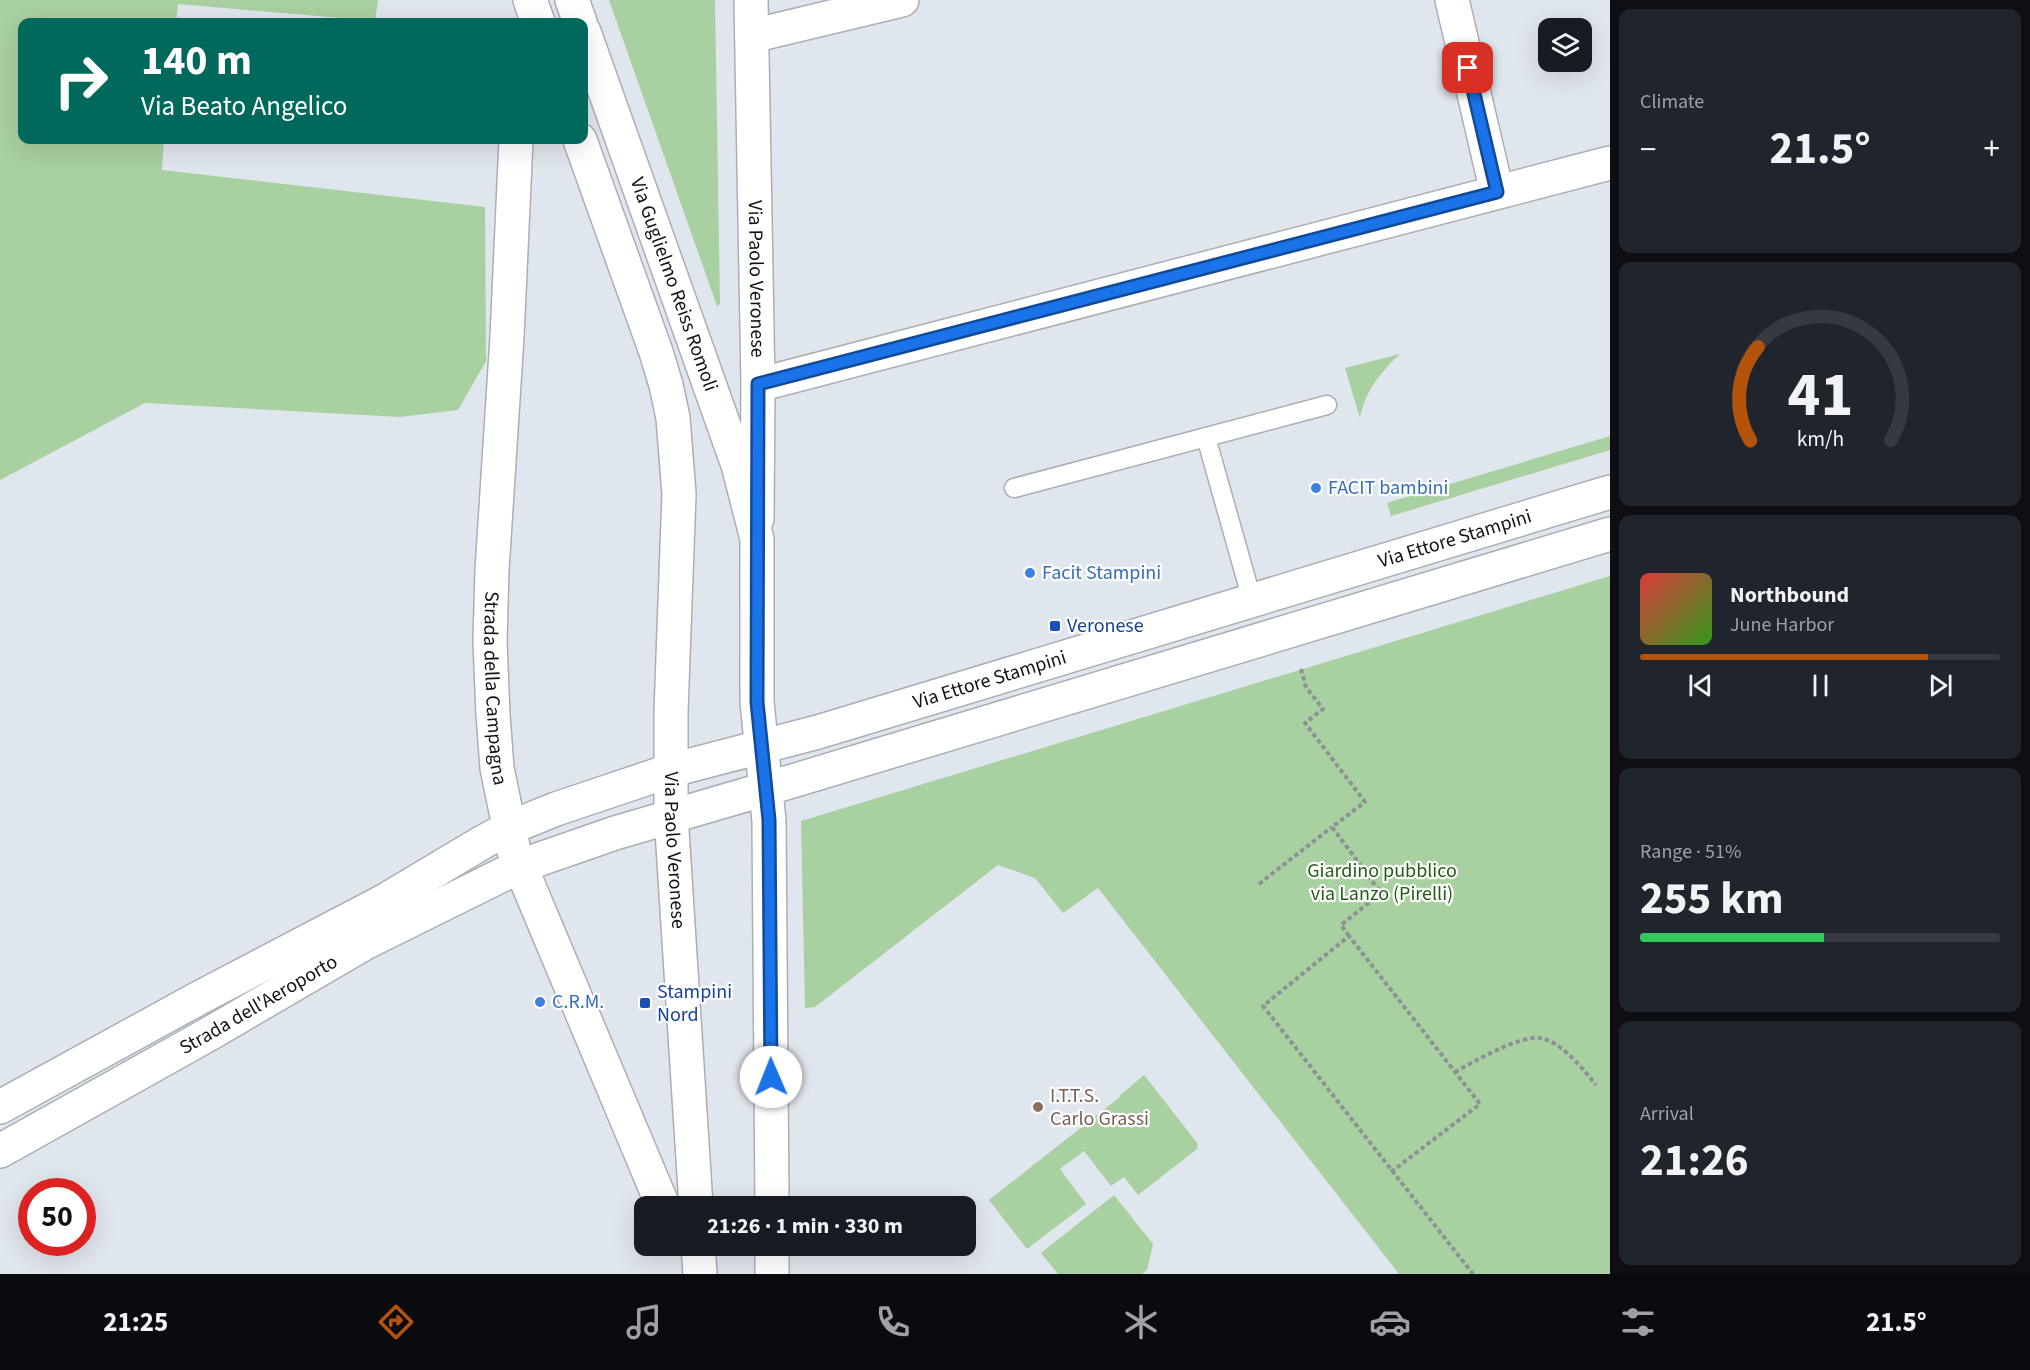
<!DOCTYPE html>
<html lang="en">
<head>
<meta charset="utf-8">
<style>
	:root { --surface:#171b24; --page:#20242c; --text:#f1f3f6; --muted:#9ea1a6; --line:#363941; --accent:#b45309 }
	body { margin:0; font-family:"Source Sans 3",sans-serif; background:var(--page); color:var(--text); height:100vh; display:flex; flex-direction:column; font-size:22px; white-space:nowrap }
	* { box-sizing:border-box; margin:0 }
	p { font-size:20px; color:var(--muted) }
	.icon { flex:none; width:33px; height:33px; fill:none; stroke:currentColor; stroke-width:2; stroke-linecap:round; stroke-linejoin:round }
	.map { position:relative; flex:1; overflow:hidden }
	.panel { display:flex; flex-direction:column; gap:9px; padding:9px; background:#0d0f14; width:420px }
	.panel>* { flex:none }
	.banner { position:absolute; left:18px; top:18px; width:570px; height:126px; border-radius:12px; box-shadow:0 6px 24px #0002; background:#00695c; color:#fff; overflow:hidden }
	.buttons { position:absolute; left:1538px; top:18px; display:grid; gap:12px }
	.buttons a { display:grid; place-items:center; width:54px; height:54px; border-radius:12px; background:var(--surface); box-shadow:0 6px 24px #0002; font-size:30px }
	.speed { position:absolute; left:18px; top:1178px; display:flex; gap:12px; font-size:30px; font-weight:700; text-align:center }
	.speed>* { display:grid; place-content:center; width:78px; height:78px; border-radius:50%; background:var(--surface); box-shadow:0 6px 24px #0002; line-height:1 }
	.speed .limit { border:9px solid #d22; background:#fff; color:#111 }
	.pin { position:absolute; display:grid; place-items:center; width:51px; height:51px; color:#fff; margin:-26px; border-radius:12px; box-shadow:0 3px 9px #0006 }
	.me { position:absolute; width:66px; margin:-33px; rotate:359deg; stroke-linejoin:round; filter:drop-shadow(0 0 4px #0008) }
	.turn { display:flex; align-items:center; gap:21px; height:126px; padding:0 24px; font-size:27px }
	.turn .icon { width:78px; height:78px; stroke-width:2.5 }
	.turn b { display:block; font-size:42px; line-height:51px }
	.big { font-size:45px; font-weight:700; line-height:1.1 }
	.panel .widget { flex:1; display:flex; flex-direction:column; justify-content:center; gap:9px; min-width:0; padding:0 21px; border-radius:12px; background:var(--page) }
	.panel .dial { align-items:center; gap:0 }
	.dial svg { height:156px; overflow:visible; fill:none; stroke:var(--line); stroke-width:7; stroke-linecap:round; text-anchor:middle }
	.dial text { fill:var(--text); stroke:none }
	.song { display:flex; align-items:center; gap:18px }
	.cover { width:72px; height:72px; border-radius:9px; background:linear-gradient(135deg,hsl(0 70% 55%),hsl(110 70% 35%)) }
	.played { height:6px; border-radius:3px; background:linear-gradient(90deg,var(--accent) 80%,var(--line) 80%) }
	.keys { display:flex; justify-content:space-around; direction:ltr }
	.heat { display:flex; justify-content:space-between; align-items:center; font-size:33px; direction:ltr }
	.charge { height:9px; border-radius:4px; background:linear-gradient(90deg,#34c759 51%,var(--line) 0) }
	.trip { position:absolute; left:634px; top:1196px; width:342px; height:60px; border-radius:12px; background:var(--surface); box-shadow:0 6px 24px #0002; font-weight:700; line-height:60px; text-align:center }
	.dock { display:flex; height:96px; justify-content:space-around; align-items:center; background:#090b0e; color:var(--muted) }
	.dock .icon { width:42px; height:42px }
	.dock .active { color:var(--accent) }
	.dock b { font-size:27px; color:var(--text) }
	main { display:flex; flex:1; min-height:0 }
	.map>svg:first-child { display:block }
</style>
</head>
<body>
<main>
<div class="map">
<svg width="1610" height="1274" viewBox="0 0 1610 1274">
	<rect width="100%" height="100%" fill="#e0e6ed"/>
	<path fill="#a9d0a1" d="M 0,0 L 378,0 L 375,21 L 178,4 L 176,22 L 22,22 L 22,140 L 164,140 L 162,170 L 485,207 L 486,361 L 458,410 L 400,417 L 145,403 L 0,480 Z
		M 609,0 L 715,0 L 720,304 L 717,306 Z
		M 1400,354 C 1381,372 1365,391 1360,418 L 1345,368 Z
		M 1610,436 L 1610,450 L 1391,516 L 1387,503 Z
		M 1610,576 L 1610,1274 L 1399,1274 L 1098,888 L 1063,913 L 1035,878 L 998,865 L 815,1007 L 805,1008 L 801,821 Z
		M 1144,1075 L 1198,1144 L 1197,1149 L 1138,1195 L 1124,1177 L 1111,1186 L 1084,1151 L 1060,1169 L 1086,1204 L 1027,1249 L 989,1200 L 1120,1097 L 1119,1096 Z
		M 1114,1195 L 1153,1244 L 1147,1270 L 1142,1274 L 1058,1274 L 1041,1253 Z"/>
	<g fill="none" stroke-linecap="round" stroke-linejoin="round">
		<defs>
			<path id="service" d="M 1206,437 L 1252,600
				M 1014,488 L 1327,405"/>
			<g id="minor">
				<path id="s1" d="M 751,0 L 758,385 L 757,519"/>
				<path d="M 1452,0 L 1497,192"/>
				<path d="M 752,36 L 902,0"/>
				<path id="s2" d="M 516,140 L 507,337 L 492,570 L 490,641 L 493,715 L 497,768 L 514,851 L 663,1206"/>
				<path d="M 758,385 L 1610,163"/>
			</g>
			<g id="secondary">
				<path d="M 530,0 L 538,22"/>
				<path d="M 572,0 L 580,22"/>
				<path id="s3" d="M 584,32 L 738,465 L 757,539 L 757,702 L 769,821 L 772,1206"/>
				<path id="s4" d="M 580,140 L 656,352 L 666,385 L 673,418 L 679,494 L 671,712 L 671,815 L 696,1206"/>
				<path id="s5" d="M 0,1107 L 199,998 L 386,900 L 483,842 L 509,828 L 556,809 L 672,770 L 818,732 L 1610,492"/>
				<path id="s6" d="M 0,1151 L 209,1034 L 365,943 L 520,866 L 615,833 L 796,780 L 1610,534"/>
				<path d="M 698,1245 L 700,1274"/>
				<path d="M 772,1245 L 772,1274"/>
			</g>
		</defs>
		<use href="#service" stroke="#aaafb6" stroke-width="21"/>
		<use href="#minor" stroke="#aaafb6" stroke-width="36"/>
		<use href="#secondary" stroke="#aaafb6" stroke-width="36"/>
		<path stroke="#8e9297" stroke-width="4" stroke-dasharray="4.5 3" stroke-linecap="butt" d="M 1301,669 L 1306,687 L 1323,709 L 1305,723 L 1365,802 L 1332,827 L 1381,893 L 1341,925 L 1349,936
			M 1259,884 L 1332,827
			M 1455,1072 C 1473,1062 1520,1035 1540,1038 C 1561,1041 1584,1070 1596,1085
			M 1391,1172 L 1480,1104 L 1349,936 L 1263,1006 L 1473,1274"/>
		<use href="#service" stroke="#fff" stroke-width="18"/>
		<use href="#minor" stroke="#fff" stroke-width="33"/>
		<use href="#secondary" stroke="#fff" stroke-width="33"/>
	</g>
	<g fill="none" stroke-linecap="round" stroke-linejoin="round">
		<defs>
			<path id="route" d="M 771,1077 L 769,820 L 757,702 L 758,384 L 1497,192 L 1468,68"/>
		</defs>
		<use href="#route" stroke="#114b97" stroke-width="15"/>
		<use href="#route" stroke="#1a73e8" stroke-width="10"/>
	</g>
	<g fill="#3f7fe0" stroke="#fff" stroke-width="2">
		<circle cx="1316" cy="488" r="6"/>
		<circle cx="1030" cy="573" r="6"/>
		<circle cx="540" cy="1002" r="6"/>
	</g>
	<g fill="#1a4fb4" stroke="#fff" stroke-width="2">
		<rect x="1049" y="620" width="12" height="12" rx="3"/>
		<rect x="639" y="997" width="12" height="12" rx="3"/>
	</g>
	<circle fill="#8d6e63" stroke="#fff" stroke-width="2" cx="1038" cy="1107" r="6"/>
	<g text-anchor="middle" dominant-baseline="central" stroke-width="4.5" stroke-linejoin="round" paint-order="stroke">
		<g font-size="20" fill="#111315" stroke="#fff">
			<text stroke="none"><textPath href="#s1" startOffset="279">Via Paolo Veronese</textPath></text>
			<text stroke="none"><textPath href="#s3" startOffset="268">Via Guglielmo Reiss Romoli</textPath></text>
			<text stroke="none"><textPath href="#s5" startOffset="1570">Via Ettore Stampini</textPath></text>
			<text stroke="none"><textPath href="#s5" startOffset="1084">Via Ettore Stampini</textPath></text>
			<text stroke="none"><textPath href="#s2" startOffset="549">Strada della Campagna</textPath></text>
			<text stroke="none"><textPath href="#s4" startOffset="726">Via Paolo Veronese</textPath></text>
			<text stroke="none"><textPath href="#s6" startOffset="297">Strada dell'Aeroporto</textPath></text>
		</g>
		<g font-size="20" fill="#366cbe" stroke="#fff" text-anchor="start">
			<text x="1328" y="488">FACIT bambini</text>
			<text x="1042" y="573">Facit Stampini</text>
			<text x="552" y="1002">C.R.M.</text>
		</g>
		<g font-size="20" fill="#164399" stroke="#fff" text-anchor="start">
			<text x="1067" y="626">Veronese</text>
			<text x="657" y="992">Stampini<tspan x="657" dy="23">Nord</tspan></text>
		</g>
		<g font-size="20" fill="#205e13" stroke="#fff">
			<text x="1382" y="871">Giardino pubblico<tspan x="1382" dy="23">via Lanzo (Pirelli)</tspan></text>
		</g>
		<g font-size="20" fill="#785e54" stroke="#fff" text-anchor="start">
			<text x="1050" y="1096">I.T.T.S.<tspan x="1050" dy="23">Carlo Grassi</tspan></text>
		</g>
	</g>
</svg>
<div class="buttons">
<a><svg class="icon" aria-label="layers" viewBox="0 0 24 24"><path d="M12 4l9 5-9 5-9-5zM3 14l9 5 9-5"/></svg></a>
</div>
<div class="speed"><div class="limit">50</div></div>
<div class="pin" style="left:1468px;top:68px;background:#d93025"><svg class="icon" aria-label="arrive" viewBox="0 0 24 24"><path d="M6 21V4h12l-3 4 3 4H6"/></svg></div>
<svg class="me" style="left:771px;top:1077px" viewBox="-20 -20 40 40"><circle r="19" fill="#fff"/><path d="M0-13L10 11 0 6-10 11z" fill="#1a73e8"/></svg>
<div class="trip">21:26 · 1 min · 330 m</div>
<div class="banner">
<div class="turn"><svg class="icon" aria-label="right" viewBox="0 0 24 24"><path d="M7 20v-9h11M14 6l5 5-5 5"/></svg><div><b>140 m</b>Via Beato Angelico</div></div>
</div>
</div>
<section class="panel">
<div class="widget"><p>Climate</p>
<div class="heat"><a>−</a><b class="big">21.5°</b><a>+</a></div>
</div>
<div class="widget dial"><svg viewBox="0 0 100 80">
<path d="M14 69A42 42 0 1 1 86 69"/>
<path d="M14 69A42 42 0 0 1 18 21" stroke="#b45309"/>
<text x="50" y="56" font-size="32" font-weight="700">41</text>
<text x="50" y="72" font-size="11">km/h</text>
</svg></div>
<div class="widget">
<div class="song"><i class="cover"></i><div><b>Northbound</b><p>June Harbor</p></div></div>
<div class="played"></div>
<div class="keys"><svg class="icon" aria-label="previous" viewBox="0 0 24 24"><path d="M18 5L8 12l10 7zM5 5v14"/></svg><svg class="icon" aria-label="pause" viewBox="0 0 24 24"><path d="M8 5v14M16 5v14"/></svg><svg class="icon" aria-label="next" viewBox="0 0 24 24"><path d="M6 5l10 7-10 7zM19 5v14"/></svg></div>
</div>
<div class="widget"><p>Range · 51%</p><b class="big">255 km</b><div class="charge"></div></div>
<div class="widget"><p>Arrival</p><b class="big">21:26</b></div>
</section>
</main>
<nav class="dock">
<b>21:25</b>
<svg class="icon active" aria-label="directions" viewBox="0 0 24 24"><path d="M12 3l9 9-9 9-9-9zM9 14v-3h6M13 9l2 2-2 2"/></svg>
<svg class="icon" aria-label="music" viewBox="0 0 24 24"><path d="M9 18V5l10-2v13"/><circle cx="6" cy="18" r="3"/><circle cx="16" cy="16" r="3"/></svg>
<svg class="icon" aria-label="phone" viewBox="0 0 24 24"><path d="M5 4h4l2 5-3 2q2 4 5 5l2-3 5 2v4C11 20 4 13 5 4z"/></svg>
<svg class="icon" aria-label="climate" viewBox="0 0 24 24"><path d="M12 3v18M4 7l16 10M4 17L20 7"/></svg>
<svg class="icon" aria-label="car" viewBox="0 0 24 24"><path d="M5 17H2v-5l4-1 3-4h7l3 4 3 1v5h-3M9 17h6M6 11h13"/><circle cx="7" cy="17" r="2"/><circle cx="17" cy="17" r="2"/></svg>
<svg class="icon" aria-label="filters" viewBox="0 0 24 24"><path d="M4 7h16M4 17h16"/><circle cx="9" cy="7" r="2"/><circle cx="15" cy="17" r="2"/></svg>
<b>21.5°</b>
</nav>
</body>
</html>
